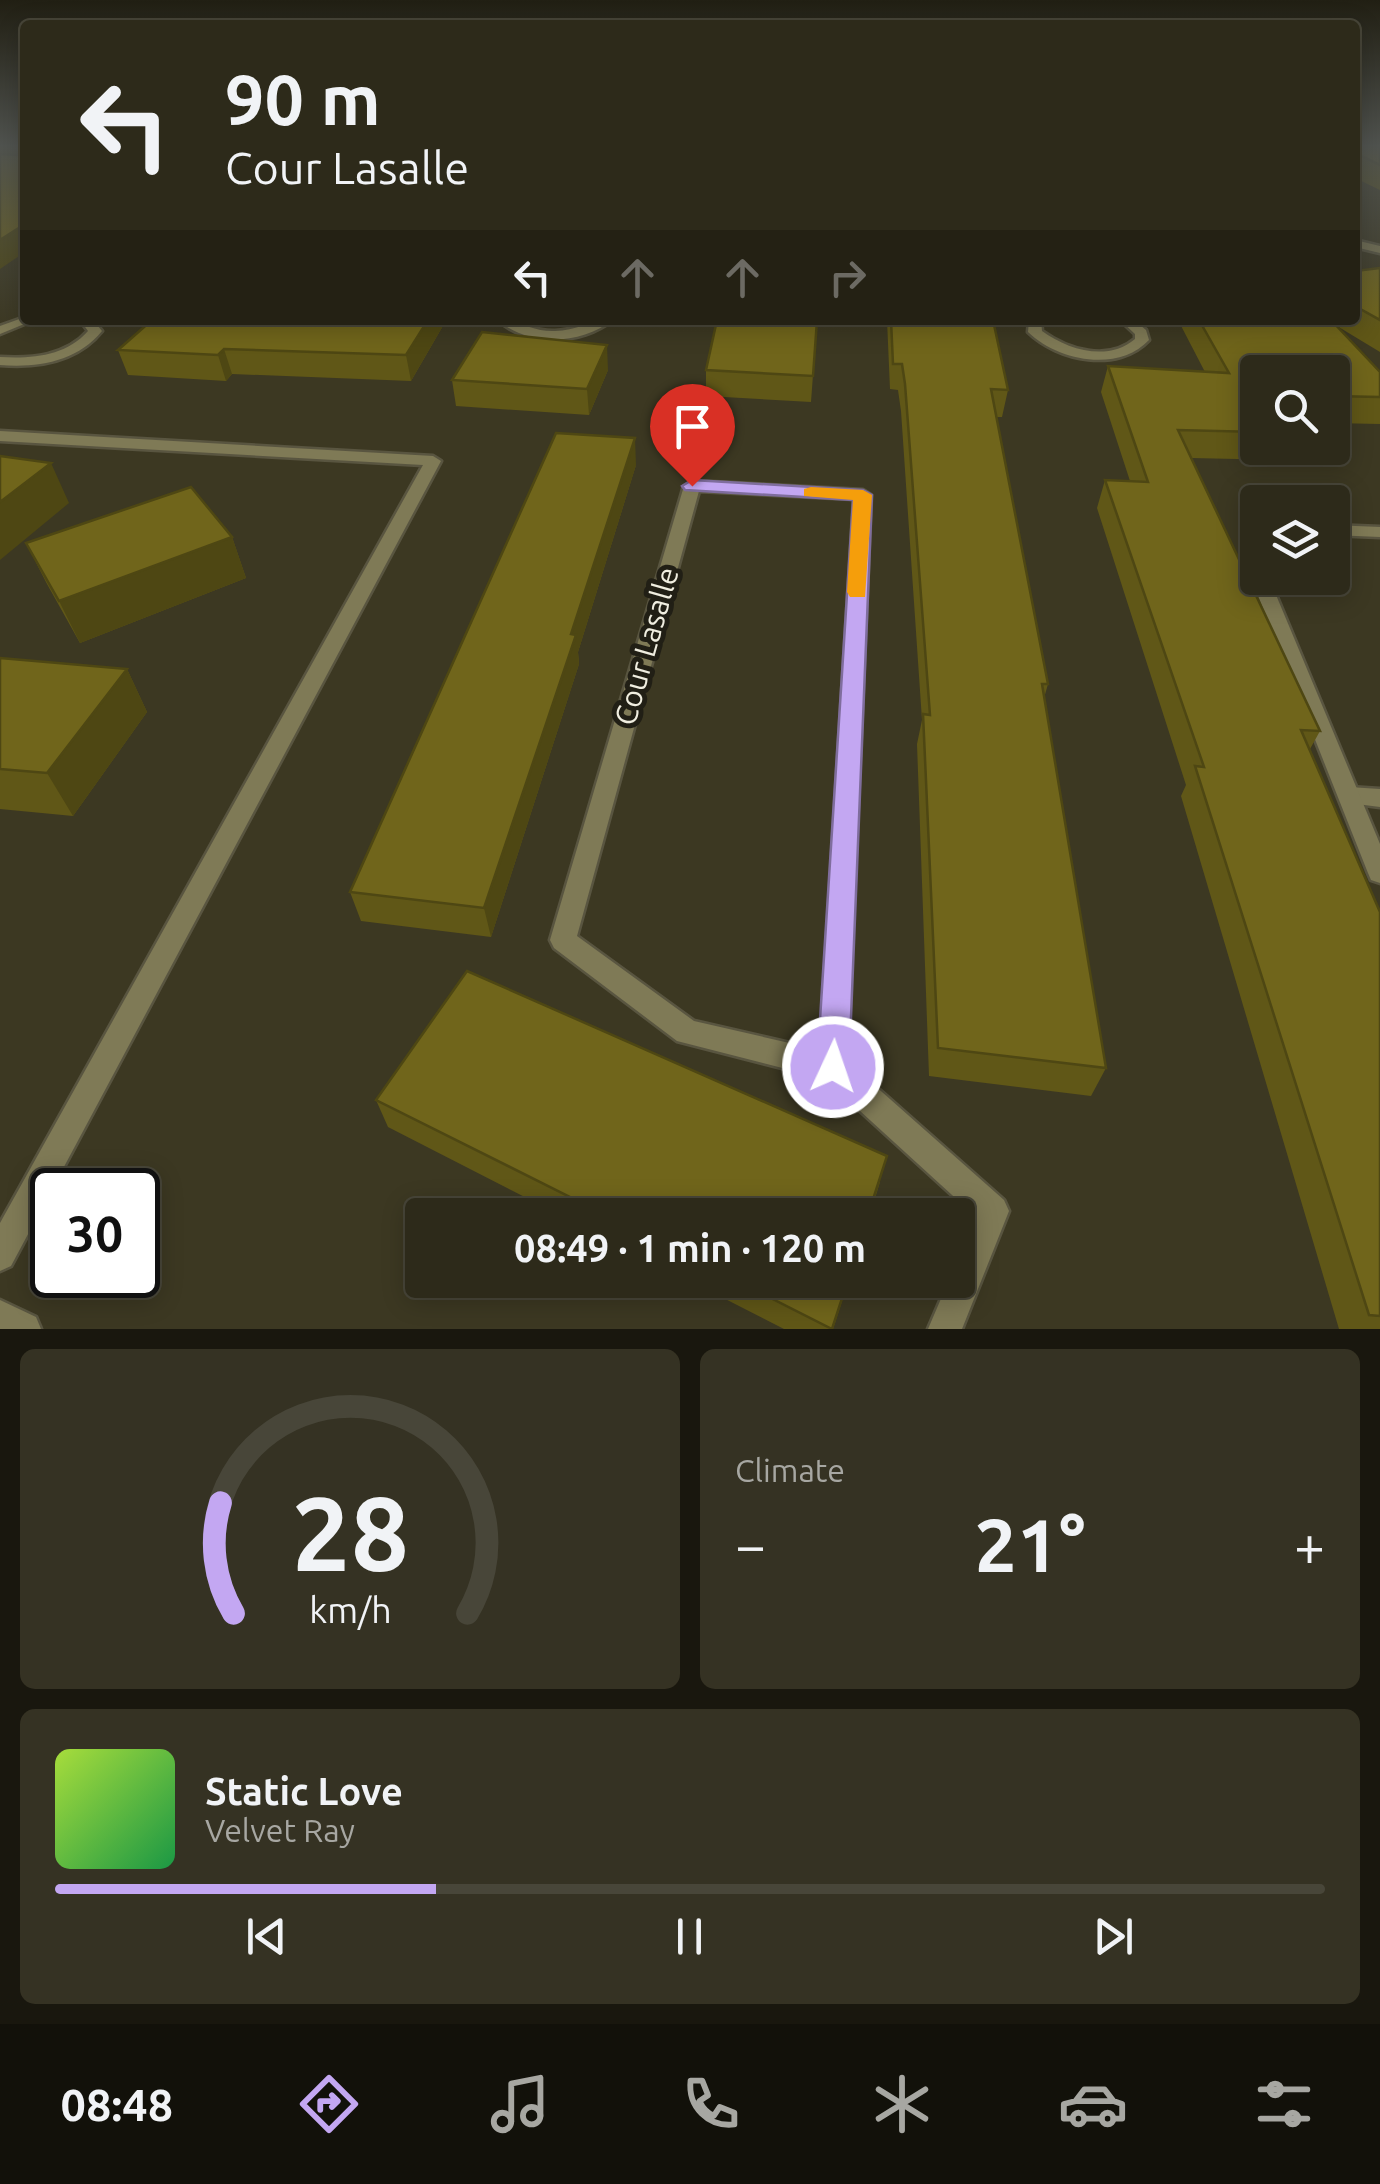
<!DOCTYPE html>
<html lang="en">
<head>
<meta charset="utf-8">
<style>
	:root { --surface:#2d2a1a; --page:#353223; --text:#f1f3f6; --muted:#a7a7a2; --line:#484639; --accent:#c3a7f2 }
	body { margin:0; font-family:Ubuntu,sans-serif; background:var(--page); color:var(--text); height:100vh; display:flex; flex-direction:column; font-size:38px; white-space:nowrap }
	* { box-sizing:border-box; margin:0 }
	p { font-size:32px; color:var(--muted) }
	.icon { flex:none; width:55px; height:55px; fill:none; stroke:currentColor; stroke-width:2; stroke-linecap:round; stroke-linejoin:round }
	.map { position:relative; height:1329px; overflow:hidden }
	.drawer { display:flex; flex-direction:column; gap:20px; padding:20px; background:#19170e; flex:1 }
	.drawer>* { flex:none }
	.hud { position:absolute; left:20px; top:20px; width:1340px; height:305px; border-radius:10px; box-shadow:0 5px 25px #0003,0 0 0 2px var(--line); background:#2d2a1a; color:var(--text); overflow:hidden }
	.controls { position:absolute; left:1240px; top:355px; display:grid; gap:20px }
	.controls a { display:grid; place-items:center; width:110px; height:110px; border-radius:10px; background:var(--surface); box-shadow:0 5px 25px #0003,0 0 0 2px var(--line); font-size:50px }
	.speed { position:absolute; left:30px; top:1168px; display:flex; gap:20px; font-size:50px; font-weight:700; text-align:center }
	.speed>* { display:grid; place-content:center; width:130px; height:130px; border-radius:50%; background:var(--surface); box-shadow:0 5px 25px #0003,0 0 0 2px var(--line); line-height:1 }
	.speed .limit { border:5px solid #111; border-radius:15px; background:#fff; color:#111 }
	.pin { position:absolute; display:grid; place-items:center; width:85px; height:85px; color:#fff; margin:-102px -42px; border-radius:50% 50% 50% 0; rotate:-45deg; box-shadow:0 0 10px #0007 }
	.pin .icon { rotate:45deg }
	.me { position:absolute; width:110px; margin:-55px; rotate:3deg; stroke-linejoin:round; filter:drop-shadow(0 0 8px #0008) }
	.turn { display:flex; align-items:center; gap:35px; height:210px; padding:0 40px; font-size:45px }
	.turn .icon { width:130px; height:130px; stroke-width:2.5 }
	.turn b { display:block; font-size:70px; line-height:85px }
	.lanes { display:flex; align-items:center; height:95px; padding:0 40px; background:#0003; justify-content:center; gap:50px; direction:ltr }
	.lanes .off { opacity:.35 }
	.big { font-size:75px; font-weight:700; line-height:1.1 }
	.drawer .widget { flex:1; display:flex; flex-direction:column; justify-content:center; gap:15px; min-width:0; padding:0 35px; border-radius:15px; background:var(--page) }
	.drawer .dial { align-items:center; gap:0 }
	.dial svg { height:260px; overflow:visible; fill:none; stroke:var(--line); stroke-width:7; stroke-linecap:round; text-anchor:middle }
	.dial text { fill:var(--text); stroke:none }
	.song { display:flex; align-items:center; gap:30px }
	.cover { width:120px; height:120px; border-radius:15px; background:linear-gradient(135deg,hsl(80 70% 55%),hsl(140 70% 35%)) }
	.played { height:10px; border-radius:5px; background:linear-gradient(90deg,var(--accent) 30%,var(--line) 30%) }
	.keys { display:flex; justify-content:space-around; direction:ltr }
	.heat { display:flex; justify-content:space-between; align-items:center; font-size:55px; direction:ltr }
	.drawer .tiles { flex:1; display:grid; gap:20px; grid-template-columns:1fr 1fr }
	.widget:last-child { grid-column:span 2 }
	.trip { position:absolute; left:405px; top:1198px; width:570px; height:100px; border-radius:10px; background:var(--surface); box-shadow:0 5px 25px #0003,0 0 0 2px var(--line); font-weight:700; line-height:100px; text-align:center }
	.dock { display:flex; height:160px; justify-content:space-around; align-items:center; background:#12110a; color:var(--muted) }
	.dock .icon { width:70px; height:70px }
	.dock .active { color:var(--accent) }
	.dock b { font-size:45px; color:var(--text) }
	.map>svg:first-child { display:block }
</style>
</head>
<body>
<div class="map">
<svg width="1380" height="1329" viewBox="0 0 1380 1329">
	<rect width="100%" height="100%" fill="#3c3822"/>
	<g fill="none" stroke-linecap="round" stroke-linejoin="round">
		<defs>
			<path id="service" d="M 0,431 L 433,456 L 441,461 L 11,1266 L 0,1271 L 0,1223 L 423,465 L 0,441 Z
				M 1349,787 L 1380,789 L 1380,807 L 1341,802 L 1338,796 L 1341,790 Z"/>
			<path id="minor" d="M 1355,240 L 1380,246 L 1380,253 L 1355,247 Z
				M 25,317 L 25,320 L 34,320 L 0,334 L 0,326 Z
				M 80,320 L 93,320 L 102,331 C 77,362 37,368 0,365 L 0,357 C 32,359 66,356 88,331 Z
				M 498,320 C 518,320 533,332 555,331 C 575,331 592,320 612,320 C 582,345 527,347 498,320 Z
				M 1029,320 L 1041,320 L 1042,331 C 1068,350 1108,362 1135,339 L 1135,334 L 1120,320 L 1134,320 L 1146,330 L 1149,340 C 1118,373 1058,361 1028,332 Z
				M 692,481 L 863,490 L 871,495 L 847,1061 L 1004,1200 L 1009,1211 L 962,1329 L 928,1329 L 949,1280 L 958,1280 L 958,1258 L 975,1216 L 825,1079 L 677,1041 L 554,948 L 550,940 L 684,486 ZM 699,491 L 854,499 L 820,1050 L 694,1021 L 577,936 Z
				M 1332,525 L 1380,527 L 1380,537 L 1332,535 Z
				M 1258,533 L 1258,578 L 1269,578 L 1380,844 L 1380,883 L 1371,880 L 1368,873 L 1251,578 L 1253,575 L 1241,553 L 1252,534 Z
				M 0,1300 L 36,1317 L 41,1329 L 0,1329 Z"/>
		</defs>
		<use href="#service" stroke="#595540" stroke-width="5"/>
		<use href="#minor" stroke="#595540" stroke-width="5"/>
		<use href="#service" fill="#7f7a56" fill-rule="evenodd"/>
		<use href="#minor" fill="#7f7a56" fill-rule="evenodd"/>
	</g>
	<path fill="#605717" d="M 0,145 L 25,145 L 0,269 Z
		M 1355,145 L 1380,145 L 1380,190 L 1355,178 Z
		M 1380,268 L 1380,352 L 1337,326 L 1380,372 L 1380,424 L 1332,423 L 1332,372 L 1258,372 L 1258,448 L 1285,448 L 1280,460 L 1191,458 L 1320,731 L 1310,749 L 1380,912 L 1380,1329 L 1339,1329 L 1181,796 L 1186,785 L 1097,508 L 1105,480 L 1130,481 L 1101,392 L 1108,366 L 1205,372 L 1178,320 L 1355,320 L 1355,271 Z
		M 152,320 L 444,320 L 444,324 L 411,381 L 232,374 L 226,381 L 128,375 L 118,350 Z
		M 817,320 L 811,402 L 706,396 L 706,370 Z
		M 887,320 L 993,320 L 1008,390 L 1002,417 L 996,417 L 1048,684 L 1044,698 L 1106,1068 L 1091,1096 L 929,1076 L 917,744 L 922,720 L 901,411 L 898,390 L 890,389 Z
		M 608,370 L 589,415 L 456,406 L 452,380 Z
		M 636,465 L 578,652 L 579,664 L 491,937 L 361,921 L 350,892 Z
		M 232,537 L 246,578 L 80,643 L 47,584 L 26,543 Z
		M 0,658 L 127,669 L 147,712 L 73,816 L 0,809 Z
		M 376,1100 L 880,1182 L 870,1215 L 560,1215 L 388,1127 Z
		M 688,1280 L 849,1280 L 833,1329 L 784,1329 Z"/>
	<path fill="#4e4713" d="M 25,224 L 25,252 L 0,269 L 0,240 Z
		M 428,320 L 444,320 L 444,324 L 411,381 L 406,355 Z
		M 607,345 L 608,370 L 589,415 L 587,389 Z
		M 224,349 L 232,374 L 226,381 L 218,355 Z
		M 635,438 L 636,465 L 578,652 L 579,664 L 491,937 L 484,908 L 571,634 Z
		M 51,463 L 69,503 L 0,560 L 0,502 Z
		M 232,537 L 246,578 L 80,643 L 59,601 Z
		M 127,669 L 147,712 L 73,816 L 47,773 Z"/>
	<path fill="#70651b" stroke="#4e4713" stroke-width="2.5" d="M 18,145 L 25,145 L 25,224 L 0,240 L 0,154 L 17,155 L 21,152 Z
		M 1355,145 L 1380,145 L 1380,165 L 1355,153 Z
		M 1380,268 L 1380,320 L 1355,306 L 1355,271 Z
		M 152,320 L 428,320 L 406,355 L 224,349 L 218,355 L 118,350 Z
		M 717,320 L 817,320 L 813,376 L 706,370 Z
		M 891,320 L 993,320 L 1008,390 L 991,389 L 1048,684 L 1042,684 L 1106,1068 L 938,1048 L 923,714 L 930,715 L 905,384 L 902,364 L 893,364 Z
		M 1199,320 L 1331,320 L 1380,372 L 1380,397 L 1332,396 L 1332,372 L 1258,372 L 1258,432 L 1178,430 L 1320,731 L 1301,730 L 1380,912 L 1380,1316 L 1369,1315 L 1195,766 L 1204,767 L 1105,480 L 1148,482 L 1108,366 L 1229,373 Z
		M 482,332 L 607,345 L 587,389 L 452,380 Z
		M 556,433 L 635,438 L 571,634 L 576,635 L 484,908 L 350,892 Z
		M 0,456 L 51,463 L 0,502 Z
		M 191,487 L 232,537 L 59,601 L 26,543 Z
		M 0,658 L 127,669 L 47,773 L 0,769 Z
		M 467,971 L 887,1156 L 868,1215 L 606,1215 L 376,1100 Z
		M 735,1280 L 848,1280 L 832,1329 Z"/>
	<linearGradient id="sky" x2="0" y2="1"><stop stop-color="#211f13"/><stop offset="0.44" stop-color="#50534f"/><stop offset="1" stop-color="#50534f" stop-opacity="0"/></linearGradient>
	<rect width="1380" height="331" fill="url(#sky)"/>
	<path fill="#c3a7f2" stroke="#7f6d9d" stroke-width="2.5" d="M 692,480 L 863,490 L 872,495 L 849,1067 L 844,1078 L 833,1082 L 822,1078 L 817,1067 L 853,500 L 685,490 L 682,486 Z"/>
	<path fill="#f59e0b" d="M 811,487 L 863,490 L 872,495 L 865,597 L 850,597 L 847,592 L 853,500 L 804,496 L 804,489 Z"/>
	<g text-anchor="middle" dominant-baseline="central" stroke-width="10" stroke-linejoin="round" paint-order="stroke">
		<g font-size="30" fill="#f0eee0" stroke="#211f15">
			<text transform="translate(646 646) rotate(-74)">Cour Lasalle</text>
		</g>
	</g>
</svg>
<div class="controls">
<a><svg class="icon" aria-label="search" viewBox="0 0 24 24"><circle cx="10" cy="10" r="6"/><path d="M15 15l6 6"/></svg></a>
<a><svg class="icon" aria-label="layers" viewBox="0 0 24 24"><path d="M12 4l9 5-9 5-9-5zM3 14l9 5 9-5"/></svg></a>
</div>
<div class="speed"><div class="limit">30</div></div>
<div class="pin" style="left:692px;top:486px;background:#d93025"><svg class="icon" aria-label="arrive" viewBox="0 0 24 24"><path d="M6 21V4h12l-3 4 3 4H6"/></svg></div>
<svg class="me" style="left:833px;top:1067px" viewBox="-20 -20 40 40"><circle r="17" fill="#c3a7f2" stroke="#fff" stroke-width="3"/><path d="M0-11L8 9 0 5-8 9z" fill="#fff"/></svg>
<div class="trip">08:49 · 1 min · 120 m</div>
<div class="hud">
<div class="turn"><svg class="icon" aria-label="left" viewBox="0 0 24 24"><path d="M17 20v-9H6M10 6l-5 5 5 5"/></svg><div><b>90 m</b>Cour Lasalle</div></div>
<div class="lanes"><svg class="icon" aria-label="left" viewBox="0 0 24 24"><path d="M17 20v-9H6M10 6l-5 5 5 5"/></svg><svg class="icon off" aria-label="ahead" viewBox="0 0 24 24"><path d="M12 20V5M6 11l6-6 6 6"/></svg><svg class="icon off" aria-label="ahead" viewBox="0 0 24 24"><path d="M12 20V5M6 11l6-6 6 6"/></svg><svg class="icon off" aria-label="right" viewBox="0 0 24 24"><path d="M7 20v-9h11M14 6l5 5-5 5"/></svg></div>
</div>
</div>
<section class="drawer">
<div class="tiles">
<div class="widget dial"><svg viewBox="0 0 100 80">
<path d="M14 69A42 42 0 1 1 86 69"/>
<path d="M14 69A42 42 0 0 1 10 35" stroke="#c3a7f2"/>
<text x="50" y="56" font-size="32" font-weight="700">28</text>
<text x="50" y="72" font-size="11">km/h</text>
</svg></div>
<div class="widget"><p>Climate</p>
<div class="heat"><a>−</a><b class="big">21°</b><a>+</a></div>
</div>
<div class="widget">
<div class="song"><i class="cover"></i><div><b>Static Love</b><p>Velvet Ray</p></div></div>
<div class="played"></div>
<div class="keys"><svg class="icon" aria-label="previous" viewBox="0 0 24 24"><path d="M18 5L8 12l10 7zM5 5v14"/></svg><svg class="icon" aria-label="pause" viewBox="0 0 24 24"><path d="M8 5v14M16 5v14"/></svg><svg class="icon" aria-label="next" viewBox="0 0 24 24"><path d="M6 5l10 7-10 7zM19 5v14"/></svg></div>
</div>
</div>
</section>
<nav class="dock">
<b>08:48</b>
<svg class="icon active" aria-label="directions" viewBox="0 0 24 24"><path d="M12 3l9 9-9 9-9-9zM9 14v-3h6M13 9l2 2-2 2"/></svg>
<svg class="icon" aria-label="music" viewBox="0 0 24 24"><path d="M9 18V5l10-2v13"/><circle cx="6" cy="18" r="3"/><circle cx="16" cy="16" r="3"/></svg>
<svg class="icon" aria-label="phone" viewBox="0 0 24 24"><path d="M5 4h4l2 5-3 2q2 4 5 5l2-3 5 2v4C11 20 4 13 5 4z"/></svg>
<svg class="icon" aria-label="climate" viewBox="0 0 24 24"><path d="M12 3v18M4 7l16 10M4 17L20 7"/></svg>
<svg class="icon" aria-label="car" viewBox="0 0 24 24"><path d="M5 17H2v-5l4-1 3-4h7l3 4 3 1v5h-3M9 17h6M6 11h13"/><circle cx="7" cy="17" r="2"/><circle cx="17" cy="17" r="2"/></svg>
<svg class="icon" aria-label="filters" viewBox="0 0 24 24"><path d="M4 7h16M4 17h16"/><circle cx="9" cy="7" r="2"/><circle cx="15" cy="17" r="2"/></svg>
</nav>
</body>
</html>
